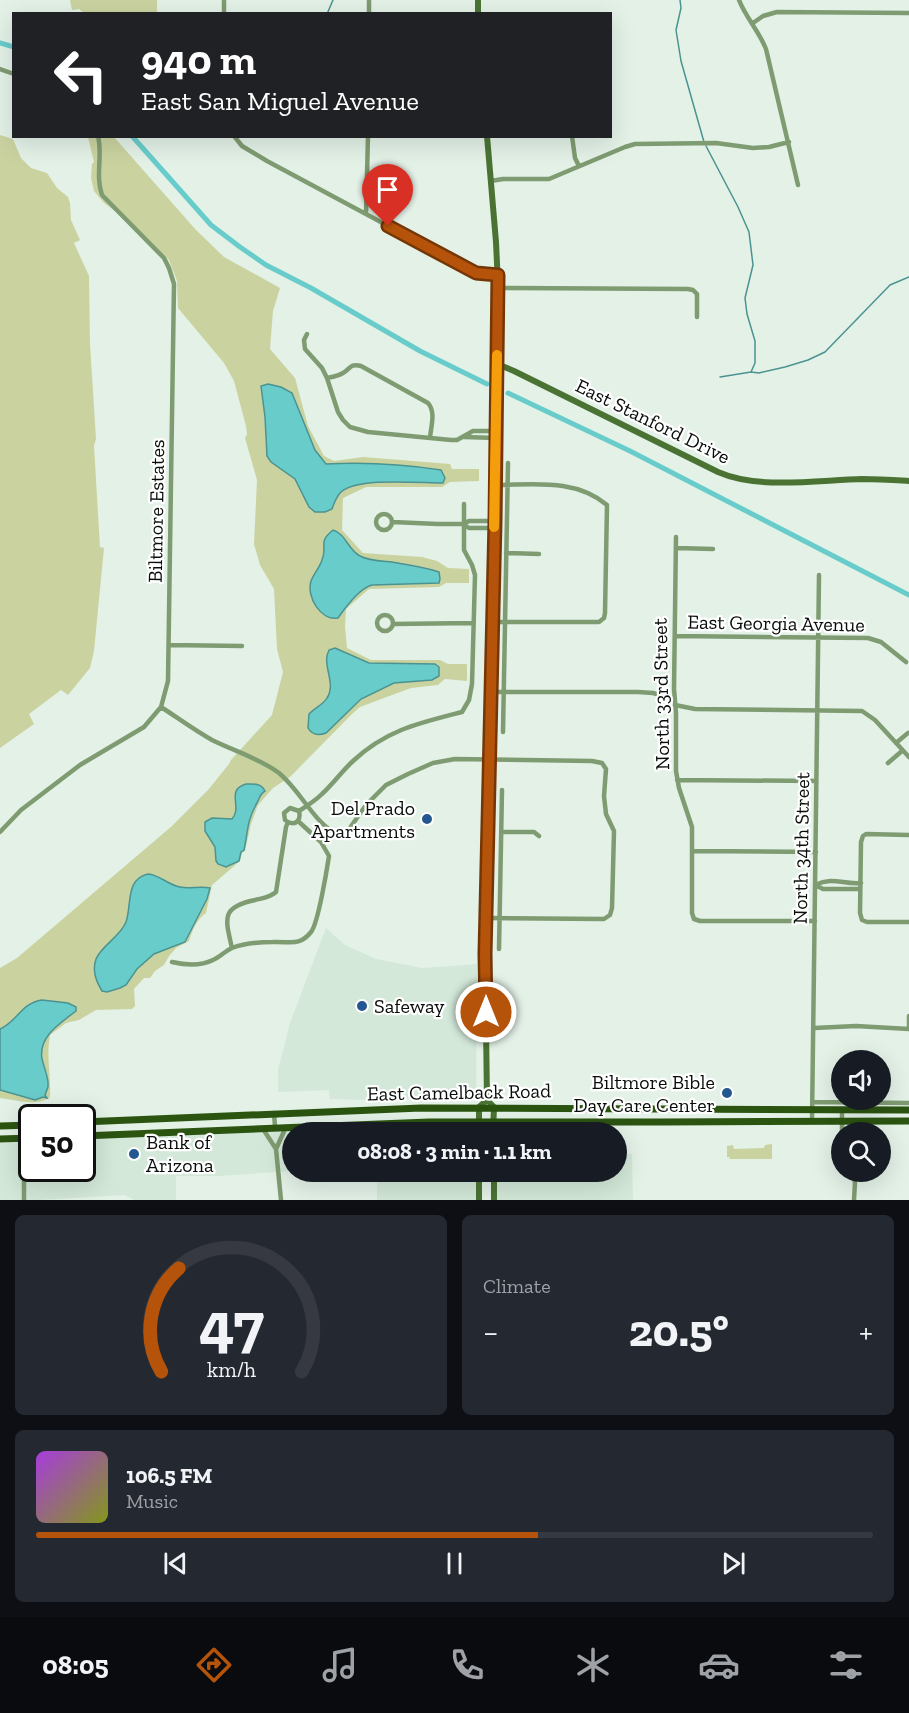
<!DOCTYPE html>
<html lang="en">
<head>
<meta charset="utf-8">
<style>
	:root { --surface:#171b24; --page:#242831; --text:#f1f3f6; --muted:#9ea1a6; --line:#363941; --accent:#b45309 }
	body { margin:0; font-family:"Zilla Slab",serif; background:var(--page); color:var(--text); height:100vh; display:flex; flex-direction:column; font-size:22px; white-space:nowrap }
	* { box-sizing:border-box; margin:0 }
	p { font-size:20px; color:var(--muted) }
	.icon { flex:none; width:33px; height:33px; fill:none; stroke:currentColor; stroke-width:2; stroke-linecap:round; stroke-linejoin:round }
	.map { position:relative; height:1200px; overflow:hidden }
	.sheet { display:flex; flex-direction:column; gap:15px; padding:15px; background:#0d0f14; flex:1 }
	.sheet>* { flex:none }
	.hud { position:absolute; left:12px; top:12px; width:600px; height:126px; border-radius:0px; box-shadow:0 6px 24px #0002; background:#202124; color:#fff; overflow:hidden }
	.tools { position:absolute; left:831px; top:1050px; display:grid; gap:12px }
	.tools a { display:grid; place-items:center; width:60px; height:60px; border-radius:50%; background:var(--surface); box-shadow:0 6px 24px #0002; font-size:30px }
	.speed { position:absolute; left:18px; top:1104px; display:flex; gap:12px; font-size:30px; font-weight:700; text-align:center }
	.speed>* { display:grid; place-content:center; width:78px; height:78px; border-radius:50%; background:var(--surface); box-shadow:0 6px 24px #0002; line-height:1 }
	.speed .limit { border:3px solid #111; border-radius:9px; background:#fff; color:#111 }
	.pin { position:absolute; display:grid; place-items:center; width:51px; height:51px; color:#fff; margin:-62px -26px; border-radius:50% 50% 50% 0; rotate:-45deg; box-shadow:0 0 6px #0007 }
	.pin .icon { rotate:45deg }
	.me { position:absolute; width:66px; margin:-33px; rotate:0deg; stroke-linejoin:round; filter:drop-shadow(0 0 4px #0008) }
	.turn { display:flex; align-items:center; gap:21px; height:126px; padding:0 30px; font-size:27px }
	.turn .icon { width:78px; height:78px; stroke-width:2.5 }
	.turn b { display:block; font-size:42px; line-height:51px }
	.big { font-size:45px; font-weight:800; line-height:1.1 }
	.sheet .card { flex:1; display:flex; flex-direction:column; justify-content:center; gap:9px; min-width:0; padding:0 21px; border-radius:9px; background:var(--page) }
	.sheet .dial { align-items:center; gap:0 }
	.dial svg { height:156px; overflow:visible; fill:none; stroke:var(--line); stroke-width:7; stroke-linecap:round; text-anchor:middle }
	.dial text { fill:var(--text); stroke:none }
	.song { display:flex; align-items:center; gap:18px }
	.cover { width:72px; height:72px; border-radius:9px; background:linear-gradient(135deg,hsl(280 70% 55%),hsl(70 70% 35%)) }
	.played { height:6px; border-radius:3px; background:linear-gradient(90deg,var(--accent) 60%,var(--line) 60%) }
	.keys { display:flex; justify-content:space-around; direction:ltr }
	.heat { display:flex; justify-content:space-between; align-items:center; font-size:33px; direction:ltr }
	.sheet .tiles { flex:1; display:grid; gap:15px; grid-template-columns:1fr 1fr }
	.card:last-child { grid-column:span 2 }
	.trip { position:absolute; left:282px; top:1122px; width:345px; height:60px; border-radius:30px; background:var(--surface); box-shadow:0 6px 24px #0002; font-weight:800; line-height:60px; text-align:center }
	.dock { display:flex; height:96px; justify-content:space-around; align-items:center; background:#090b0e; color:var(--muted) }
	.dock .icon { width:42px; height:42px }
	.dock .on { color:var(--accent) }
	.dock b { font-size:27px; color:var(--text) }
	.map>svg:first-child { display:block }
</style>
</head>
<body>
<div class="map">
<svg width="909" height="1200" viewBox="0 0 909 1200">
	<rect width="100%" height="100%" fill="#e3f1e7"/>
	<path fill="#d3e8d9" d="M 326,928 L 345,945 L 376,959 L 422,968 L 477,964 L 476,1094 L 471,1099 L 450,1097 L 366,1100 L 330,1099 L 329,1090 L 278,1092 L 278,1070 L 290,1023 Z
		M 499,1125 L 577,1129 L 610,1129 L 610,1132 L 498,1132 Z
		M 368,1127 L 477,1129 L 477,1132 L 292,1132 L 292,1171 L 218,1176 L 176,1176 L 176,1200 L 134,1200 L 125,1195 L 41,1200 L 0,1200 L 0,1143 L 31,1142 L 32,1168 L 82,1168 L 83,1139 Z
		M 617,1154 L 632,1154 L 633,1200 L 497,1200 L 497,1172 L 616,1172 Z
		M 377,1172 L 477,1172 L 477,1200 L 377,1200 Z"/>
	<path fill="#cad3a0" d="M 70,0 L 157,0 L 157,13 L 84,13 L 79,9 L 72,10 Z
		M 0,135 L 13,139 L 21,158 L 31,168 L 47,173 L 57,188 L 68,197 L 70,203 L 71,220 L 80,240 L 74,243 L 89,276 L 90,344 L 96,439 L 94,446 L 100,547 L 104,548 L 94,651 L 90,668 L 68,695 L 61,690 L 29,714 L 34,724 L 0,748 Z
		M 88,137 L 114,137 L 196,230 L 224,257 L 280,288 L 273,311 L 270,349 L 295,378 L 308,426 L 324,456 L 334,461 L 363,457 L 450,464 L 452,469 L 479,469 L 479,481 L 450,482 L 442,487 L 366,487 L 343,498 L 342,530 L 363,553 L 422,557 L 437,561 L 448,568 L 469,569 L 469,583 L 446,583 L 439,587 L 369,589 L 346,609 L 345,627 L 347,648 L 371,660 L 440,660 L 448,664 L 467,664 L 467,681 L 445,679 L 438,685 L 411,688 L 376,701 L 360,707 L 352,714 L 290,777 L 273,788 L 258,805 L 251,824 L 245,851 L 242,853 L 240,861 L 212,885 L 206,913 C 197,919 192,931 189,941 L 176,948 L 169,956 L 164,965 L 155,971 L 150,978 L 144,978 L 134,989 L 135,1006 L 132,1009 L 96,1010 L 79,1020 L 66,1023 L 50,1035 C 46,1057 51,1075 50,1097 C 37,1107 16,1100 0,1098 L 0,968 L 17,958 L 172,826 L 208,790 L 229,764 L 231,760 L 272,715 L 283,672 L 277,649 L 274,589 L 260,565 L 254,544 L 257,480 L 245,438 L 247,434 L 246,426 L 234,381 L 224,363 L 178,308 L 177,281 L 169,260 L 133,224 L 104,203 L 94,191 L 91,178 L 92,164 L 94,162 Z
		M 772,1144 L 772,1159 L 729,1159 L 730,1157 L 727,1157 L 727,1146 L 733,1145 L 734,1149 L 764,1148 L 765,1145 Z"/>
	<path fill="#68cccb" stroke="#4b9391" stroke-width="1.5" d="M 268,384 L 281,387 L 292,393 L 315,450 L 326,464 C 365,462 402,464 441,470 L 445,478 L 443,483 C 419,483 358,477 341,492 C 336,497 334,503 332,509 L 325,512 L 315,512 L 309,507 L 295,479 L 271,462 L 267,456 L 265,417 L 261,386 Z
		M 333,530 C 346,534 348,550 360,556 C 369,561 382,561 392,562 C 408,565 424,567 439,572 L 440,579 L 439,583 L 372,585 C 360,588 345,608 338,618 C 321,621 306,597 311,581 C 314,573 320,567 322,560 C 328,545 317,543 333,530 Z
		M 335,648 L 369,663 L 435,664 L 439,667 L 439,676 L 432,680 L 394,683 L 361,699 L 326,733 C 318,736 312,735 308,728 L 309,714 C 314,708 323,705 327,698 C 337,683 321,665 329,650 Z
		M 246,784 C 254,784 261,783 265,791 C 260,794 260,797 257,803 C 247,820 248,831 244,850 L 241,852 L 239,861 L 226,867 L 218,864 L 216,861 L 215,847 L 205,831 L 205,822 L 212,818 L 232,819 C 243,807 225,790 246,784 Z
		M 148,874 C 160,875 168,885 180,887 C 190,889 200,886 210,888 L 207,899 L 185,942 L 154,954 L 137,969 L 126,985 L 120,988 L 107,992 L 102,991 C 96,981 92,971 96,959 C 102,945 120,937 126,922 C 132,905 125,879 148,874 Z
		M 42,1000 L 68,1003 L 76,1007 L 76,1011 C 61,1023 38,1036 42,1059 C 44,1067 47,1074 48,1082 L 48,1087 L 45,1095 L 47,1098 L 43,1097 L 35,1100 L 0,1090 L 0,1029 C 18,1021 21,1003 42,1000 Z"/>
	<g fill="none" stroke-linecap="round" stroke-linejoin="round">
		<path stroke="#4b9391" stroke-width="1.5" d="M 680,0 L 681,8 L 676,30 L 681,61 L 704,142
			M 327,14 L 333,0
			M 706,146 L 738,207 L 749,232 L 753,265 L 745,298 L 747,314 L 755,341 L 755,363 L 751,372
			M 720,377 L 751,372 L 759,373 L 785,367 L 808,360 L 825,352 L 890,285 L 909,277"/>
		<path stroke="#68cccb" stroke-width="5" d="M 0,43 L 14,47
			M 132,136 L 211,225 L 240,247 L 266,265 L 311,288 L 420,351 L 487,384
			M 508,393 L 630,451 L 909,595"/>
		<path stroke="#7f9b71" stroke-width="4.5" d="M 739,0 C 746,18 759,31 766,49 L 798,185
			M 224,14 L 224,0
			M 369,14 L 369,0
			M 753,23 L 763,16 L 777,12 L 909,13
			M 0,69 L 14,74
			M 234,136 L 242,146 L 267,161 L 476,273 L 498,275
			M 572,136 L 575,158 L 579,166
			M 491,181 L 503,179 L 549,179 L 625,147 L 635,144 L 716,143 L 753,148 L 769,147 L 789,142
			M 366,213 L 368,136
			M 498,288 L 688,289 L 693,290 L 697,294 L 697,317
			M 307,334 L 304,340 L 305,349 L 322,368 L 327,378 L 338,412 L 343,420 L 350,427 L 368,432 L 451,440 L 457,440 L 473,431 L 496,431
			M 327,378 C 332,377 338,376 343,373 C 350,369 350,363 361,366 L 428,403 C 436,412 431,426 430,438
			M 464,437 L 496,438
			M376 522a8 8 0 1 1 16 0a8 8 0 1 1-16 0Z
			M 392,522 L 438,524 L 463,524 L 469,521 L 495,521
			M 463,524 L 469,528 L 494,528
			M 676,537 L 674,689 L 676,713 L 676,771 L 679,788 L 692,827 L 692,913 L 694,919 L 700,921 L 815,921
			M 676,548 L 713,549
			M 506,553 L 539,554
			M377 623a8 8 0 1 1 16 0a8 8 0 1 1-16 0Z
			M 492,622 L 599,622 L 604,618 L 605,613 L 607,505 C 575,478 533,485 495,485
			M 393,624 L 473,623
			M 675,636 L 868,638 L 881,642 L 906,662
			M 169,645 L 242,646
			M 491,692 L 638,692 L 653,693 L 674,699
			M 675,705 L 695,709 L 862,711 L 875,720 L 909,757
			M 161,707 C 178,718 194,730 212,740 C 234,751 259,758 279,773 C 302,792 313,823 340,836 L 345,835 L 366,805 L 386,785 L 408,774 L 433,763 L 455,759 L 592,761 L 602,763 L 606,769 L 604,796 L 606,814 L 614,831 L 612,908 L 610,915 L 604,919 L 486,918
			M 503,732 L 508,463
			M 896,743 L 908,733
			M 888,763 L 902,751
			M 677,780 L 816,781
			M 299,811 C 307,806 315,801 322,794 C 333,784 342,771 353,761 C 386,730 419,723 462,712 L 469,700 L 472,684 L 475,575 L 472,565 L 464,550 L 464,504
			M 0,832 L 21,810 L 80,765 L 144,727 L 161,707 L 168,681 L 174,284 L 169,268 L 164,258 L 102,195 C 95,175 103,156 98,136
			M 501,832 L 534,832 L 539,836
			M 909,835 L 866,834 L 863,836 L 861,842 L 860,913 L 862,920 L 867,922 L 909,922
			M 693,851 L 816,852
			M 815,885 C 834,876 843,885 861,883
			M 815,885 L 823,889 L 860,889
			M 232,948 C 225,918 221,907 255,900 C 263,898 269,898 276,892 L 286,827 L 288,822 L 285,820 L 284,813 L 290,808 L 299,811 C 301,819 297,826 288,822
			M 499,949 L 502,790
			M 172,962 C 185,965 201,966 213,960 C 220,957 225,951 232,948 C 245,943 260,942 273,942 C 290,941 299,947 311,932 C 318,924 327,869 329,856 L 321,842 L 298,821
			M 814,1028 L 856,1026 L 909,1029
			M 909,1029 L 909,1016
			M 812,1102 L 909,1103
			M 842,1109 L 842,1132
			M 274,1113 L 275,1127
			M 812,1121 L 819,575
			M 263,1129 L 276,1149 L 281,1200
			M 276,1149 L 286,1127
			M 850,1172 L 855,1182 L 854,1200
			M 24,1200 L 24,1125"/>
		<path stroke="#4a7333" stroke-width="6" d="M 478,14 L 478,0
			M 487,136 L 496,242 L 498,285 L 485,954 L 487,1100 L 494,1107 L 493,1132
			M 497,364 L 514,371 L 718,472 C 759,490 818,480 862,479 C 878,479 893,480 909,481
			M 479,1132 L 479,1107 L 487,1100
			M 479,1172 L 479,1200
			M 494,1200 L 494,1172"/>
		<path stroke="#2c5411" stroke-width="7" d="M 82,1122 L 421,1108 L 909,1110
			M 0,1126 L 32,1125
			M 504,1132 L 512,1127 L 523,1124
			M 82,1136 L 429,1122 L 664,1122 L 909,1121
			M 0,1139 L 32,1138"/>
	</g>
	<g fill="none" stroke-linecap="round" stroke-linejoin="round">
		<defs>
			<path id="route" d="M 388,226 L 476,273 L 498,275 L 495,521 L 485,954 L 486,1012"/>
		</defs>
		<use href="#route" stroke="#753606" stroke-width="15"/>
		<use href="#route" stroke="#b45309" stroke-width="10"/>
		<path stroke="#f59e0b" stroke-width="10" d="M 494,527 L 497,355"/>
	</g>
	<g fill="#245790" stroke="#fff" stroke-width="2">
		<circle cx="427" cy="819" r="6"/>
		<circle cx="362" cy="1006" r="6"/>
		<circle cx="727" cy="1093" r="6"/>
		<circle cx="134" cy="1154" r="6"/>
	</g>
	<g text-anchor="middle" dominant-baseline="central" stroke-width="4.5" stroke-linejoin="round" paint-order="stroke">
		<g font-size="20" fill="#080d0a" stroke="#fff">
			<text transform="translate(653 421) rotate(26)">East Stanford Drive</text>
			<text transform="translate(156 511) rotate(-89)">Biltmore Estates</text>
			<text transform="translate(776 623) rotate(1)">East Georgia Avenue</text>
			<text transform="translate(661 694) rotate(-91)">North 33rd Street</text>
			<text transform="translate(801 848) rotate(-89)">North 34th Street</text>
			<text transform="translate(459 1092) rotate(-1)">East Camelback Road</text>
		</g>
		<g font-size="20" fill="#080d0a" stroke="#fff" text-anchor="end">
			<text x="415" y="808">Del Prado<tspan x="415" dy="23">Apartments</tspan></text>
			<text x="374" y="1006" text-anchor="start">Safeway</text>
			<text x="715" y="1082">Biltmore Bible<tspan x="715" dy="23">Day Care Center</tspan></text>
			<text x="146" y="1142" text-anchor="start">Bank of<tspan x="146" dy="23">Arizona</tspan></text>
		</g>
	</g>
</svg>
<div class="tools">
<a><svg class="icon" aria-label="sound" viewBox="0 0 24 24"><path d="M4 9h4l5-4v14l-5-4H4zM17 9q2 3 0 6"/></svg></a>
<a><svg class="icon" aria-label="search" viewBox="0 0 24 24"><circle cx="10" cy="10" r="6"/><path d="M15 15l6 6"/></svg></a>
</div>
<div class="speed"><div class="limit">50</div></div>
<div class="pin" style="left:388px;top:226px;background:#d93025"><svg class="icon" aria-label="arrive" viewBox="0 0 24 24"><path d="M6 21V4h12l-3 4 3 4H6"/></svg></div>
<svg class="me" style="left:486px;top:1012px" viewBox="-20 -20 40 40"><circle r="17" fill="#b45309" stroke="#fff" stroke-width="3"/><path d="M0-11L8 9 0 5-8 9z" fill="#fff"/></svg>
<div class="trip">08:08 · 3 min · 1.1 km</div>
<div class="hud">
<div class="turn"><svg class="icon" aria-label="left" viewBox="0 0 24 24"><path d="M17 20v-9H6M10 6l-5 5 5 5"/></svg><div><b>940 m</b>East San Miguel Avenue</div></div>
</div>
</div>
<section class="sheet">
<div class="tiles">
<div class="card dial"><svg viewBox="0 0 100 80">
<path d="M14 69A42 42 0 1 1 86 69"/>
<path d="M14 69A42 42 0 0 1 23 16" stroke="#b45309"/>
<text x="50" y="56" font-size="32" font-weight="700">47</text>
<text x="50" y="72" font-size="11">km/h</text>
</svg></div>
<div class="card"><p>Climate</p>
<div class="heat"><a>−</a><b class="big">20.5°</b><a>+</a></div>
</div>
<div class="card">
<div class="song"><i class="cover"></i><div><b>106.5 FM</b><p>Music</p></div></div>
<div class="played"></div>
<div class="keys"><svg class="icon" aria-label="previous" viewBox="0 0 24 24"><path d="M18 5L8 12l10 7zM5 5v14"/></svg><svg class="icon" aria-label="pause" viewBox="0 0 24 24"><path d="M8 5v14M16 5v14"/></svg><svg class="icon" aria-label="next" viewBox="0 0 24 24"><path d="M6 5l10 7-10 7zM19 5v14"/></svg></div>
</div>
</div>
</section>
<nav class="dock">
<b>08:05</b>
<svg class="icon on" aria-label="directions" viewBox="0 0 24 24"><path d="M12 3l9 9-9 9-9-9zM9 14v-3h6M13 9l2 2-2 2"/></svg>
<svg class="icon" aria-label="music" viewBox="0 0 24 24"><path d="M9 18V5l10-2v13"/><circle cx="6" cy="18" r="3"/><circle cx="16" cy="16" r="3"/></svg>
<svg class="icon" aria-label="phone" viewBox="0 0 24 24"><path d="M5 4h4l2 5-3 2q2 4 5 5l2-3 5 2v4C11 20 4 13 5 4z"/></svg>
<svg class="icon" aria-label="climate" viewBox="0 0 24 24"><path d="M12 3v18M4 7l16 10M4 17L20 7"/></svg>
<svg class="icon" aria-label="car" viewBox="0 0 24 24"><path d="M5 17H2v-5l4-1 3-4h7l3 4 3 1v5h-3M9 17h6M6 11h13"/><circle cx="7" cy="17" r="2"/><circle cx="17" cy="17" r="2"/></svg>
<svg class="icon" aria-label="filters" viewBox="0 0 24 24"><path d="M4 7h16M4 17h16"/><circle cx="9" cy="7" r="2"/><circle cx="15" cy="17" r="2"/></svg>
</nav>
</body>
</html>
